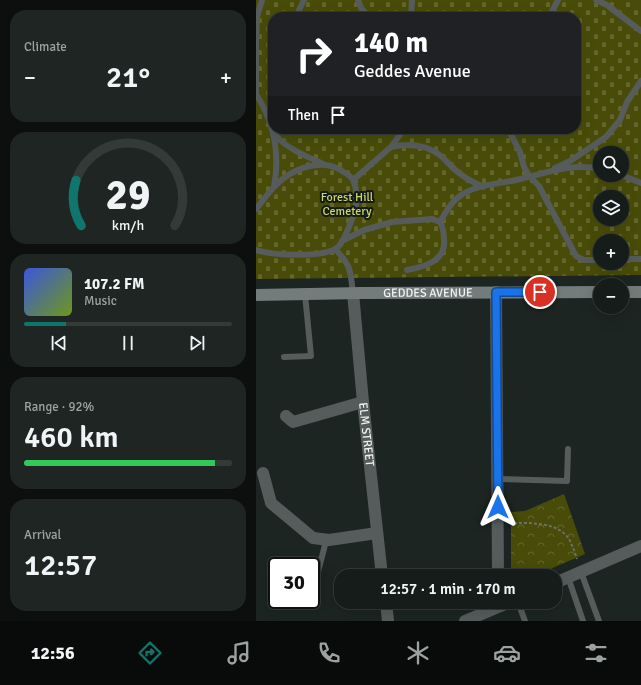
<!DOCTYPE html>
<html lang="en">
<head>
<meta charset="utf-8">
<style>
	:root { --surface:#151c19; --page:#1e2522; --text:#f1f3f6; --muted:#9da1a2; --line:#343a38; --accent:#0f766e }
	body { margin:0; font-family:Signika,sans-serif; background:var(--page); color:var(--text); height:100vh; display:flex; flex-direction:column; font-size:15px; white-space:nowrap }
	* { box-sizing:border-box; margin:0 }
	p { font-size:13px; color:var(--muted) }
	.icon { flex:none; width:22px; height:22px; fill:none; stroke:currentColor; stroke-width:2; stroke-linecap:round; stroke-linejoin:round }
	.map { position:relative; flex:1; overflow:hidden }
	.sheet { display:flex; flex-direction:column; gap:10px; padding:10px; background:#0c0f0e; width:256px }
	.sheet>* { flex:none }
	.guide { position:absolute; left:12px; top:12px; width:313px; height:122px; border-radius:16px; box-shadow:0 4px 16px #0002,0 0 0 1px var(--line); background:#202124; color:#fff; overflow:hidden }
	.tools { position:absolute; left:337px; top:146px; display:grid; gap:8px }
	.tools a { display:grid; place-items:center; width:36px; height:36px; border-radius:50%; background:var(--surface); box-shadow:0 4px 16px #0002,0 0 0 1px var(--line); font-size:20px }
	.speed { position:absolute; left:12px; top:557px; display:flex; gap:8px; font-size:20px; font-weight:700; text-align:center }
	.speed>* { display:grid; place-content:center; width:52px; height:52px; border-radius:50%; background:var(--surface); box-shadow:0 4px 16px #0002,0 0 0 1px var(--line); line-height:1 }
	.speed .limit { border:2px solid #111; border-radius:6px; background:#fff; color:#111 }
	.pin { position:absolute; display:grid; place-items:center; width:34px; height:34px; color:#fff; margin:-17px; border:2px solid #fff; border-radius:50%; box-shadow:0 1px 4px #0007 }
	.me { position:absolute; width:44px; margin:-22px; rotate:0deg; stroke-linejoin:round; filter:drop-shadow(0 0 3px #0008) }
	.turn { display:flex; align-items:center; gap:14px; height:84px; padding:0 20px; font-size:18px }
	.turn .icon { width:52px; height:52px; stroke-width:2.5 }
	.turn b { display:block; font-size:28px; line-height:34px }
	.then { display:flex; align-items:center; height:38px; padding:0 20px; background:#0003; gap:8px; font-size:15px }
	.big { font-size:30px; font-weight:600; line-height:1.1 }
	.sheet .tile { flex:1; display:flex; flex-direction:column; justify-content:center; gap:6px; min-width:0; padding:0 14px; border-radius:16px; background:var(--page) }
	.sheet .dial { align-items:center; gap:0 }
	.dial svg { height:104px; overflow:visible; fill:none; stroke:var(--line); stroke-width:7; stroke-linecap:round; text-anchor:middle }
	.dial text { fill:var(--text); stroke:none }
	.song { display:flex; align-items:center; gap:12px }
	.cover { width:48px; height:48px; border-radius:6px; background:linear-gradient(135deg,hsl(230 70% 55%),hsl(80 70% 35%)) }
	.played { height:4px; border-radius:2px; background:linear-gradient(90deg,var(--accent) 20%,var(--line) 20%) }
	.keys { display:flex; justify-content:space-around; direction:ltr }
	.heat { display:flex; justify-content:space-between; align-items:center; font-size:22px; direction:ltr }
	.charge { height:6px; border-radius:3px; background:linear-gradient(90deg,#34c759 92%,var(--line) 0) }
	.trip { position:absolute; left:78px; top:569px; width:228px; height:40px; border-radius:16px; background:var(--surface); box-shadow:0 4px 16px #0002,0 0 0 1px var(--line); font-weight:600; line-height:40px; text-align:center }
	.dock { display:flex; height:64px; justify-content:space-around; align-items:center; background:#080b0a; color:var(--muted) }
	.dock .icon { width:28px; height:28px }
	.dock .selected { color:var(--accent) }
	.dock b { font-size:18px; color:var(--text) }
	main { display:flex; flex:1; min-height:0 }
	.map>svg:first-child { display:block }
</style>
</head>
<body>
<main>
<section class="sheet">
<div class="tile"><p>Climate</p>
<div class="heat"><a>−</a><b class="big">21°</b><a>+</a></div>
</div>
<div class="tile dial"><svg viewBox="0 0 100 80">
<path d="M14 69A42 42 0 1 1 86 69"/>
<path d="M14 69A42 42 0 0 1 10 34" stroke="#0f766e"/>
<text x="50" y="56" font-size="32" font-weight="700">29</text>
<text x="50" y="72" font-size="11">km/h</text>
</svg></div>
<div class="tile">
<div class="song"><i class="cover"></i><div><b>107.2 FM</b><p>Music</p></div></div>
<div class="played"></div>
<div class="keys"><svg class="icon" aria-label="previous" viewBox="0 0 24 24"><path d="M18 5L8 12l10 7zM5 5v14"/></svg><svg class="icon" aria-label="pause" viewBox="0 0 24 24"><path d="M8 5v14M16 5v14"/></svg><svg class="icon" aria-label="next" viewBox="0 0 24 24"><path d="M6 5l10 7-10 7zM19 5v14"/></svg></div>
</div>
<div class="tile"><p>Range · 92%</p><b class="big">460 km</b><div class="charge"></div></div>
<div class="tile"><p>Arrival</p><b class="big">12:57</b></div>
</section>
<div class="map">
<svg width="385" height="621" viewBox="0 0 385 621">
	<defs>
		<pattern id="forest-crowns" width="20" height="18" patternUnits="userSpaceOnUse"><rect width="20" height="18" fill="#494c08"/><path d="M2 6a3 3 0 1 1 6 0M12 15a3 3 0 1 1 6 0" fill="none" stroke="#64662c"/></pattern>
		<pattern id="cemetery-stones" width="16" height="16" patternUnits="userSpaceOnUse"><rect width="16" height="16" fill="#494c08"/><path d="M2 7V4a2 2 0 0 1 4 0v3zM10 15v-3a2 2 0 0 1 4 0v3z" fill="#64662c"/></pattern>
	</defs>
	<rect width="100%" height="100%" fill="#1c2521"/>
	<path fill="url(#forest-crowns)" d="M 308,494 L 329,554 L 278,576 L 255,576 L 255,512 L 269,511 Z"/>
	<path fill="url(#cemetery-stones)" fill-rule="evenodd" d="M 0,0 L 385,0 L 385,275 L 0,279 ZM 17,17 L 320,17 L 320,129 L 17,129 ZM 344,153 L 366,153 L 366,175 L 344,175 ZM 344,197 L 366,197 L 366,219 L 344,219 ZM 344,241 L 366,241 L 366,263 L 344,263 Z"/>
	<g fill="none" stroke-linecap="round" stroke-linejoin="round">
		<path stroke="#69706d" stroke-width="2" stroke-dasharray="3 2" stroke-linecap="butt" d="M 253,523 C 272,523 304,521 314,541 C 317,547 319,553 321,559"/>
		<path stroke="#565b5b" stroke-width="6" d="M 102,0 L 105,8 L 113,17
			M 340,0 L 351,5 L 385,31
			M 43,17 L 43,10 L 48,0
			M 155,17 L 156,0
			M 293,17 L 302,0
			M 0,45 L 1,17 L 6,0
			M 0,46 L 0,94
			M 0,94 C 18,122 24,154 18,187
			M 12,117 L 17,110
			M 252,129 L 264,152 L 268,167 L 274,177 L 283,186 L 320,256 L 328,260 L 344,260
			M 18,133 C 27,147 52,157 67,164
			M 135,147 C 153,143 170,144 185,156 C 191,161 196,168 203,173 C 210,179 219,183 227,187
			M 299,168 L 314,161 L 350,137 L 364,120 L 371,102 L 385,81
			M 365,175 L 385,183
			M 97,180 L 135,147 L 148,129
			M 0,209 C 6,202 12,193 19,186 C 34,170 62,158 83,169 C 87,172 95,175 97,180 C 102,190 101,209 96,219 C 93,227 89,239 83,246 C 71,259 16,255 0,250
			M 184,222 C 190,212 196,200 207,194 C 222,184 243,184 260,180 C 287,174 316,162 344,169
			M 86,241 L 108,230 L 136,222 L 176,219 L 184,222 C 187,227 188,233 188,240 C 190,261 168,267 151,270
			M 79,249 C 96,267 94,270 97,293
			M 366,259 L 385,259
			M 28,357 L 55,356 L 49,294
			M 241,479 L 311,481 L 312,449
			M 325,572 L 343,621
			M 312,577 L 327,621
			M 59,583 L 69,545 L 68,539
			M 262,602 L 269,621"/>
		<g stroke="#565b5b" stroke-width="12">
			<path d="M 240,292 L 242,576"/>
			<path id="s1" d="M 97,293 L 107,402 L 126,576"/>
			<path d="M 30,416 L 37,422 L 107,402"/>
			<path d="M 7,473 L 15,503 L 57,538 L 73,540 L 121,533"/>
			<path d="M 299,583 L 385,546"/>
			<path d="M 130,602 L 132,621"/>
			<path d="M 209,621 L 254,602"/>
		</g>
		<g stroke="#737b7b" stroke-width="12">
			<path d="M 366,292 L 385,292"/>
			<path id="s2" d="M 0,295 L 105,293 L 344,292"/>
		</g>
	</g>
	<g fill="none" stroke-linecap="round" stroke-linejoin="round">
		<defs>
			<path id="route" d="M 242,507 L 240,292 L 284,292"/>
		</defs>
		<use href="#route" stroke="#114b97" stroke-width="10"/>
		<use href="#route" stroke="#1a73e8" stroke-width="7"/>
	</g>
	<g text-anchor="middle" dominant-baseline="central" stroke-width="4" stroke-linejoin="round" paint-order="stroke">
		<g font-size="12" fill="#d0d763" stroke="#131b18">
			<text x="91" y="197">Forest Hill<tspan x="91" dy="14">Cemetery</tspan></text>
		</g>
		<g font-size="12" fill="#eef4f2" stroke="#131b18">
			<text stroke="none"><textPath href="#s2" startOffset="172">GEDDES AVENUE</textPath></text>
			<text stroke="none"><textPath href="#s1" startOffset="142">ELM STREET</textPath></text>
		</g>
	</g>
</svg>
<div class="tools">
<a><svg class="icon" aria-label="search" viewBox="0 0 24 24"><circle cx="10" cy="10" r="6"/><path d="M15 15l6 6"/></svg></a>
<a><svg class="icon" aria-label="layers" viewBox="0 0 24 24"><path d="M12 4l9 5-9 5-9-5zM3 14l9 5 9-5"/></svg></a>
<a>+</a>
<a>−</a>
</div>
<div class="speed"><div class="limit">30</div></div>
<div class="pin" style="left:284px;top:292px;background:#d93025"><svg class="icon" aria-label="arrive" viewBox="0 0 24 24"><path d="M6 21V4h12l-3 4 3 4H6"/></svg></div>
<svg class="me" style="left:242px;top:507px" viewBox="-20 -20 40 40"><path d="M0-17L14 15 0 8-14 15z" fill="#1a73e8" stroke="#fff" stroke-width="4"/></svg>
<div class="trip">12:57 · 1 min · 170 m</div>
<div class="guide">
<div class="turn"><svg class="icon" aria-label="right" viewBox="0 0 24 24"><path d="M7 20v-9h11M14 6l5 5-5 5"/></svg><div><b>140 m</b>Geddes Avenue</div></div>
<div class="then">Then<svg class="icon" aria-label="arrive" viewBox="0 0 24 24"><path d="M6 21V4h12l-3 4 3 4H6"/></svg></div>
</div>
</div>
</main>
<nav class="dock">
<b>12:56</b>
<svg class="icon selected" aria-label="directions" viewBox="0 0 24 24"><path d="M12 3l9 9-9 9-9-9zM9 14v-3h6M13 9l2 2-2 2"/></svg>
<svg class="icon" aria-label="music" viewBox="0 0 24 24"><path d="M9 18V5l10-2v13"/><circle cx="6" cy="18" r="3"/><circle cx="16" cy="16" r="3"/></svg>
<svg class="icon" aria-label="phone" viewBox="0 0 24 24"><path d="M5 4h4l2 5-3 2q2 4 5 5l2-3 5 2v4C11 20 4 13 5 4z"/></svg>
<svg class="icon" aria-label="climate" viewBox="0 0 24 24"><path d="M12 3v18M4 7l16 10M4 17L20 7"/></svg>
<svg class="icon" aria-label="car" viewBox="0 0 24 24"><path d="M5 17H2v-5l4-1 3-4h7l3 4 3 1v5h-3M9 17h6M6 11h13"/><circle cx="7" cy="17" r="2"/><circle cx="17" cy="17" r="2"/></svg>
<svg class="icon" aria-label="filters" viewBox="0 0 24 24"><path d="M4 7h16M4 17h16"/><circle cx="9" cy="7" r="2"/><circle cx="15" cy="17" r="2"/></svg>
</nav>
</body>
</html>
